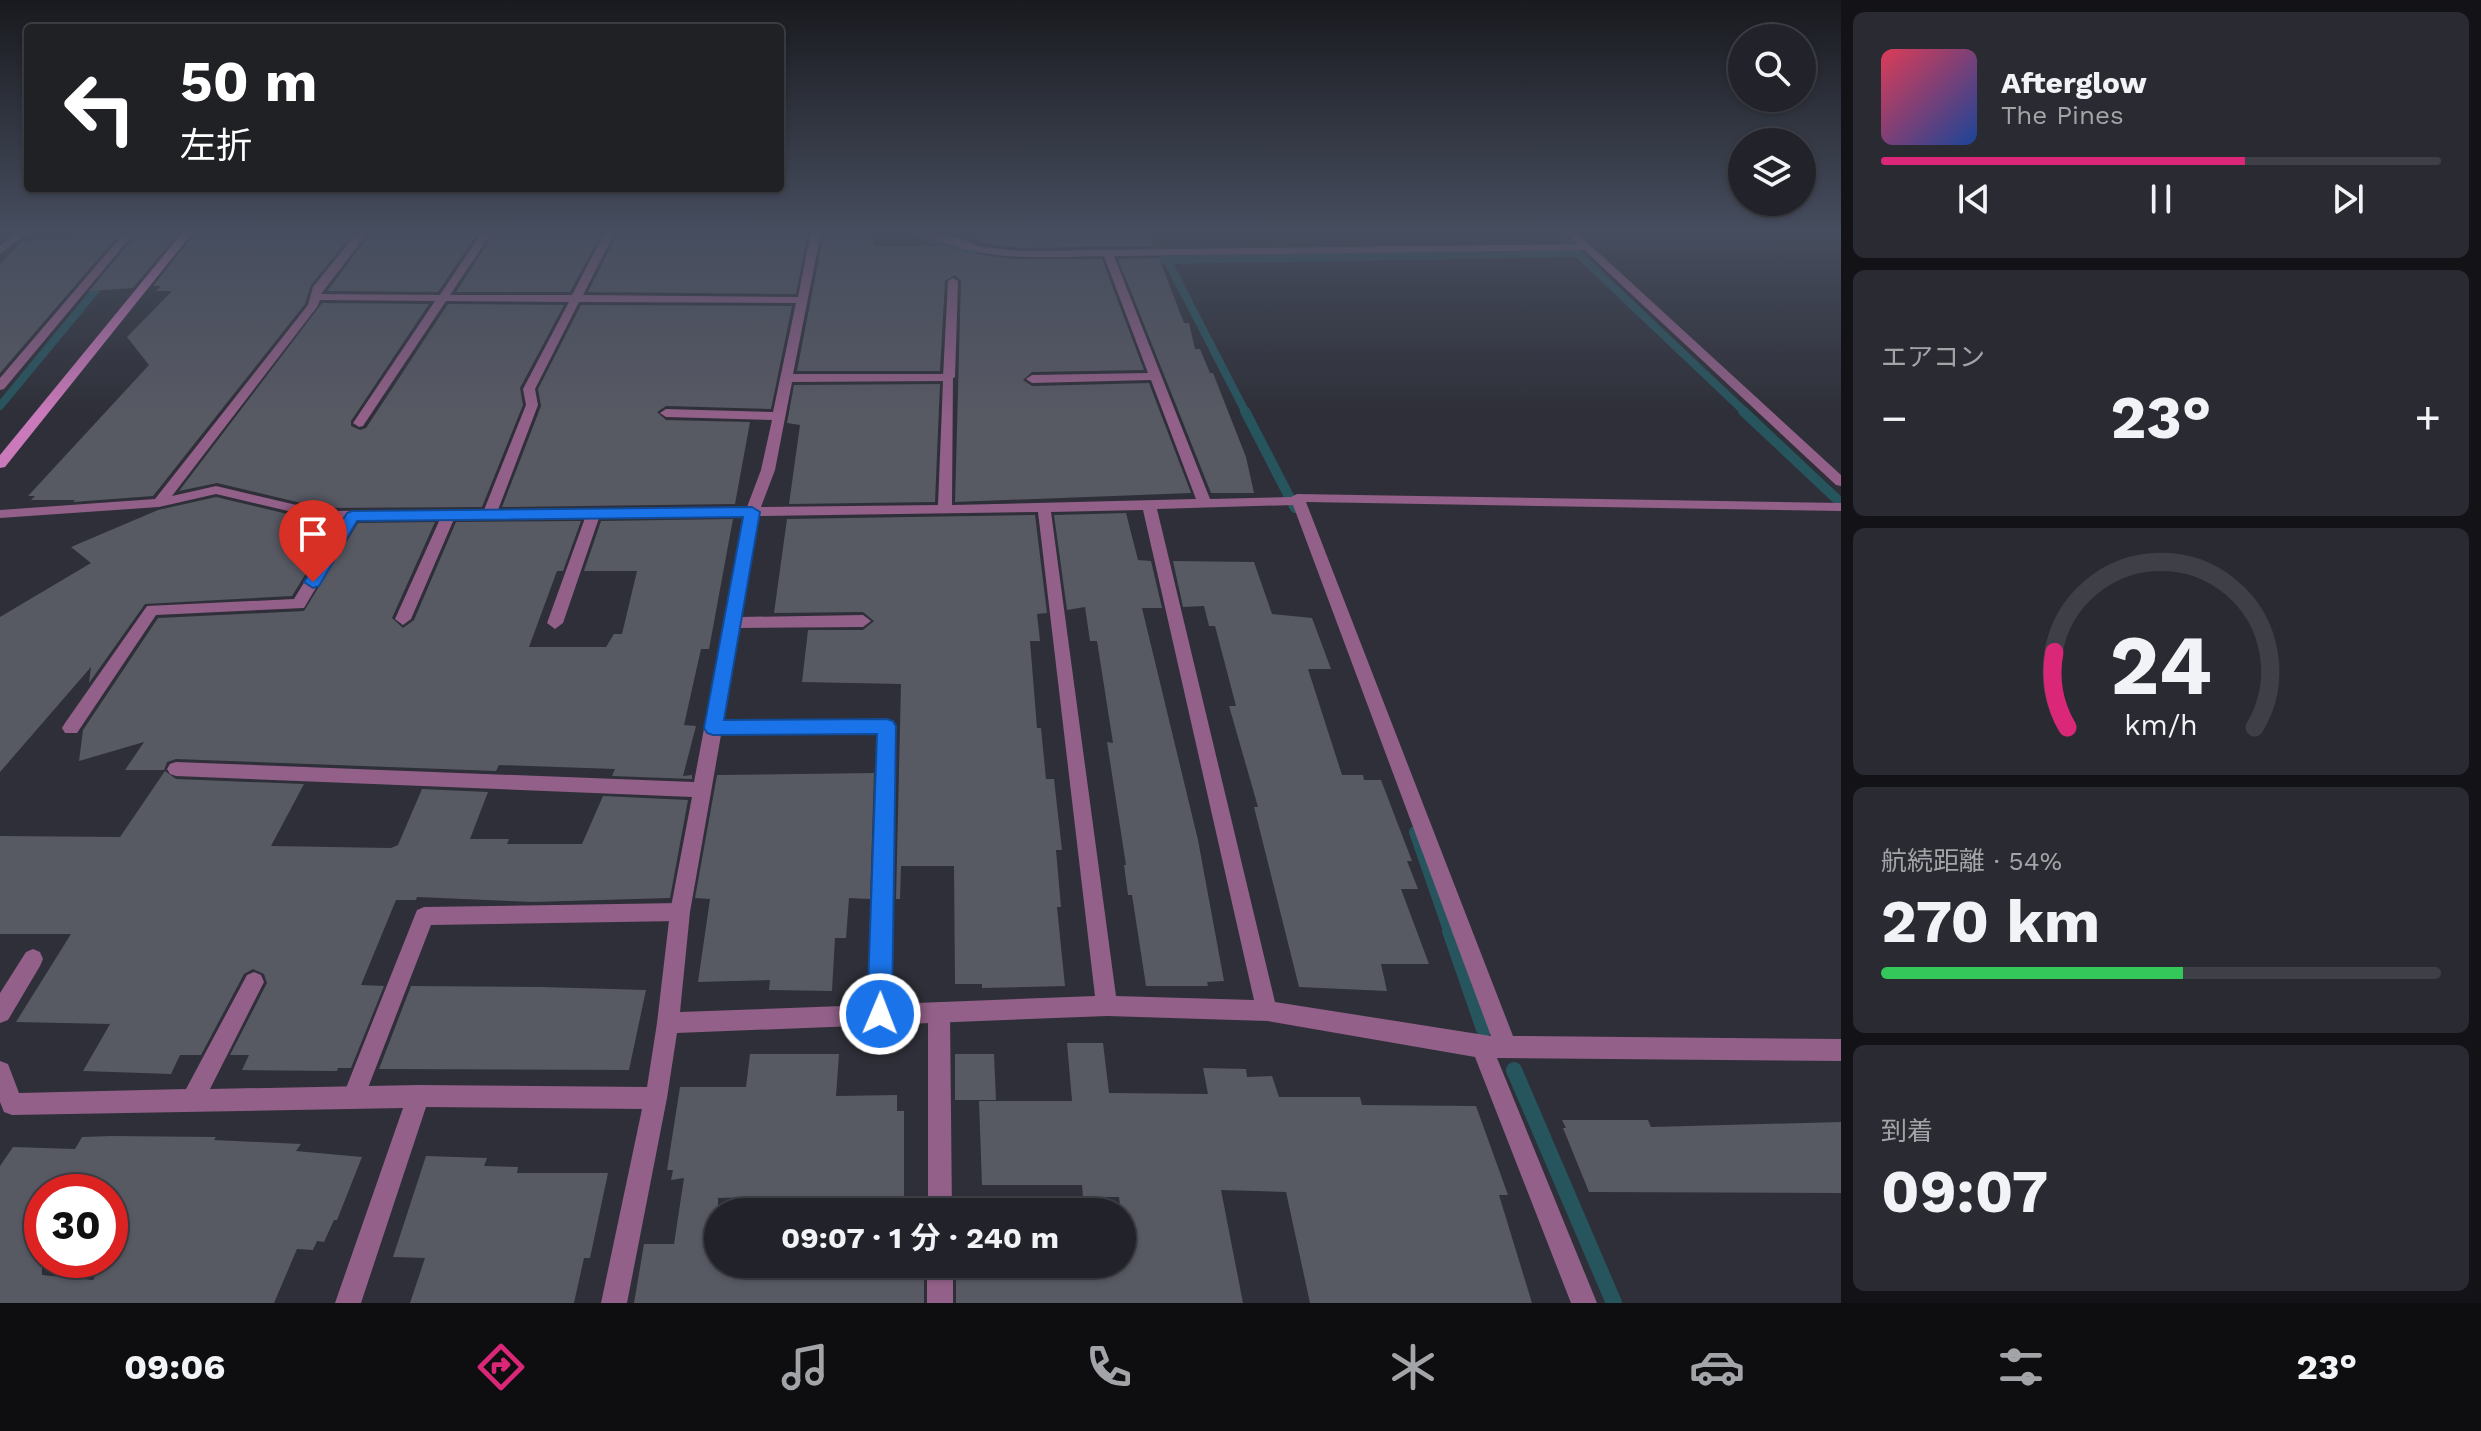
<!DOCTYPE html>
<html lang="ja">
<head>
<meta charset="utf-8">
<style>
	:root { --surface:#22232a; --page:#2a2b32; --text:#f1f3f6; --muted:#a2a4a8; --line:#3f4047; --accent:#db2777 }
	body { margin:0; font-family:"Work Sans","Noto Sans JP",sans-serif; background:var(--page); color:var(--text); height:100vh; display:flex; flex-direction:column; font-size:30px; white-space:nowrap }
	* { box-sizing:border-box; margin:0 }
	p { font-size:26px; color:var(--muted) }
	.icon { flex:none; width:44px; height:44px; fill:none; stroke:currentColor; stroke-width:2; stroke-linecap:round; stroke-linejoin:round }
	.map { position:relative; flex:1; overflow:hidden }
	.drawer { display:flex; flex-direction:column; gap:12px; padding:12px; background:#131317; width:640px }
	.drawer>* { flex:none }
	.top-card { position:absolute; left:24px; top:24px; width:760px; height:168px; border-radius:8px; box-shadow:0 2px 6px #0004,0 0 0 2px var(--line); background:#202124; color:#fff; overflow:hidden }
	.tools { position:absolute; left:1728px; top:24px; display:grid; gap:16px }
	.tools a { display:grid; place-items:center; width:88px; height:88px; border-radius:50%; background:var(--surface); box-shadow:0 2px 6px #0004,0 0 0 2px var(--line); font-size:40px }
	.speed { position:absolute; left:24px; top:1174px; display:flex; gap:16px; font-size:40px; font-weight:700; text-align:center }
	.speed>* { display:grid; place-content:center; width:104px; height:104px; border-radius:50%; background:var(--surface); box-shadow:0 2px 6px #0004,0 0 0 2px var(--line); line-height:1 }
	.speed .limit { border:12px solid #d22; background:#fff; color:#111 }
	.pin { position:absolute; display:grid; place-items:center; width:68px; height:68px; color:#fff; margin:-82px -34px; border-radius:50% 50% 50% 0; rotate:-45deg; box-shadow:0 0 8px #0007 }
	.pin .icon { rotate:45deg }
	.me { position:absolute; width:88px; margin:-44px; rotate:1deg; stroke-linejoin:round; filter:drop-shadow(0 0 6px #0008) }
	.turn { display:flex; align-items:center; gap:28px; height:168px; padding:0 24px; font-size:36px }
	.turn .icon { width:104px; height:104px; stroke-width:2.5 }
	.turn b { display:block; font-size:56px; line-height:68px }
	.big { font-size:60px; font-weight:700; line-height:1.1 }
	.drawer .widget { flex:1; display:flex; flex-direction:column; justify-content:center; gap:12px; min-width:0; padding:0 28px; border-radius:12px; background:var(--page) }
	.drawer .dial { align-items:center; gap:0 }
	.dial svg { height:208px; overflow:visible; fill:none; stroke:var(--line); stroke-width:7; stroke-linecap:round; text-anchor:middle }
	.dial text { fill:var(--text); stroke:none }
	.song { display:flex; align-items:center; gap:24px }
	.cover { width:96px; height:96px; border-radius:12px; background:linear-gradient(135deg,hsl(350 70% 55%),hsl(220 70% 35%)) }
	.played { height:8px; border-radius:4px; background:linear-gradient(90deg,var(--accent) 65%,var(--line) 65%) }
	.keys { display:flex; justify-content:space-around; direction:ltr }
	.heat { display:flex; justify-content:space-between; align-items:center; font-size:44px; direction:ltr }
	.charge { height:12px; border-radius:6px; background:linear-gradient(90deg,#34c759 54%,var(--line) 0) }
	.trip { position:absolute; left:704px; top:1198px; width:432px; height:80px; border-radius:40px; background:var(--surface); box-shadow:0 2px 6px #0004,0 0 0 2px var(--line); font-weight:700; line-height:80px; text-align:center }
	.menu { display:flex; height:128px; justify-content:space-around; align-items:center; background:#0e0e11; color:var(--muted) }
	.menu .icon { width:56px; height:56px }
	.menu .current { color:var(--accent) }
	.menu b { font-size:36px; color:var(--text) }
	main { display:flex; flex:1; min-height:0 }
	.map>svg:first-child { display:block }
</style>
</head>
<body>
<main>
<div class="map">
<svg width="1841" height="1303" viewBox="0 0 1841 1303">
	<rect width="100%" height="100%" fill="#2e2f38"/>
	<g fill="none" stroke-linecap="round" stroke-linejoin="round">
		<path stroke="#27555e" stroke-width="8" d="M 912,232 L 973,255
			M 1555,232 L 1746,413
			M 68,248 L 82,232
			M 1162,260 L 1578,253
			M 1167,260 L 1246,413
			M 0,406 L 104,280"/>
		<path stroke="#27555e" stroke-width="10" d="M 1245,411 L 1295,508
			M 1743,411 L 1841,503"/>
		<path stroke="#27555e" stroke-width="12" d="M 1415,832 L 1450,933"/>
		<path stroke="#27555e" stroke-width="16" d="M 1450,931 L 1484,1029
			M 1514,1070 L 1614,1303"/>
	</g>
	<path fill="#575963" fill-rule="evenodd" d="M 85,232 L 121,232 L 0,373 L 0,264 L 22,241 L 81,237 Z
		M 138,232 L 179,232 L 133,288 L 89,291 Z
		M 196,232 L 349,232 L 351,235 L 311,285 L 305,304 L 153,496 L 73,502 L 75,500 L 31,500 L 35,496 L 28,496 L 149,365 L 127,337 L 172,291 L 156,291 L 161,286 L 153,286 Z
		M 367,232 L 478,232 L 438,292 L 327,291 L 368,237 Z
		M 495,232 L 602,232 L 570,292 L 456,292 Z
		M 618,232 L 808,232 L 796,294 L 588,292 Z
		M 824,232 L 874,232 L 873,246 L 946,246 L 965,252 L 1012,259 L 1102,259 L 1144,370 L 1032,372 L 1023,380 L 1032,386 L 1149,383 L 1191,493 L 955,502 L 961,281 L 955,275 L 945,281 L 940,371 L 797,371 Z
		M 985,232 L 1149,232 L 1154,246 L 1019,248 L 978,242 L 977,234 Z
		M 1159,258 L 1184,323 L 1189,323 L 1195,349 L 1200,349 L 1210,373 L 1213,373 L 1246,457 L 1254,493 L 1211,493 L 1118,259 Z
		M 322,303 L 429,304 L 351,421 L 351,426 L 360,430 L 366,428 L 448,304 L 564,305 L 520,388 L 523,405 L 482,507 L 322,508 L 217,483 L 179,491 Z
		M 581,305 L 792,306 L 771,409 L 666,406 L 657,412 L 666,420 L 750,422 L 735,504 L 502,507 L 541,406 L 538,389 Z
		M 940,384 L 935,502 L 789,504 L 800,425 L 787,423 L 794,385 Z
		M 216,497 L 321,522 L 337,523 L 292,596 L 145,604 L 89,683 L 91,667 L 0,772 L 0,617 L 91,563 L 71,547 L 158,510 Z
		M 1126,513 L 1138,560 L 1151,561 L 1162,608 L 1142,608 L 1198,840 L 1224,981 L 1207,982 L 1208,986 L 1146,986 L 1132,895 L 1128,895 L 1124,865 L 1126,865 L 1107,742 L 1113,743 L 1097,641 L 1090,641 L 1085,607 L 1067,610 L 1054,515 Z
		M 1035,515 L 1047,613 L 1037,614 L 1040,641 L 1030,641 L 1037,728 L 1041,728 L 1046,779 L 1054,779 L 1062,850 L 1056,850 L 1061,907 L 1057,907 L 1065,986 L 982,988 L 982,984 L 955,984 L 954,866 L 901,866 L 900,899 L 896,899 L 901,684 L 802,682 L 808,630 L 863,630 L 874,621 L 863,612 L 774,613 L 787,519 Z
		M 733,519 L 709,649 L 701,649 L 684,725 L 696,726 L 683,776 L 692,775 L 692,779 L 612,776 L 615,769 L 499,765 L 496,771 L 176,759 L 167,762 L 164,770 L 125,770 L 144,742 L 79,761 L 83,730 L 158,618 L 304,611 L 358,523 L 435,522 L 392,618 L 403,628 L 414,620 L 456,522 L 581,521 L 563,571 L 557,571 L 529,647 L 606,647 L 614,634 L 622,634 L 637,571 L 584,571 L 601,521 Z
		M 1173,561 L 1254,562 L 1272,614 L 1312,618 L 1331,669 L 1308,669 L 1342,775 L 1363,775 L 1364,780 L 1381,780 L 1412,861 L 1407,861 L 1418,889 L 1401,889 L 1429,964 L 1381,964 L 1387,991 L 1299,987 L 1254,807 L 1258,807 L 1229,706 L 1236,706 L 1215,626 L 1209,626 L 1204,606 L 1183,607 Z
		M 165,771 L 176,779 L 304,784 L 271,846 L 391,848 L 398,845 L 422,789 L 488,792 L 470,839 L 509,839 L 507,844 L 582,844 L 603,796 L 688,800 L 670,898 L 533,902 L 417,897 L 416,900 L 396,900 L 361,985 L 384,986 L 351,1068 L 338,1068 L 337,1071 L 242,1070 L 249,1055 L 230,1055 L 267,983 L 264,974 L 253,969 L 244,974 L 201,1055 L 180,1055 L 171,1074 L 83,1071 L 110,1024 L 16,1022 L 71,934 L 0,934 L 0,836 L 120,837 Z
		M 874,773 L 870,899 L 849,898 L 846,938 L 835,938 L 832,991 L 769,990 L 770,980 L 698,982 L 710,899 L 695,898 L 717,775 Z
		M 411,986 L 542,987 L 646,990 L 629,1070 L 379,1069 Z
		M 1067,1043 L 1103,1043 L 1109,1093 L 1208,1094 L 1203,1068 L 1246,1069 L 1247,1077 L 1272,1076 L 1279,1097 L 1360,1097 L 1362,1105 L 1476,1106 L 1508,1195 L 1499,1195 L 1532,1303 L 1310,1303 L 1286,1192 L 1221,1190 L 1243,1303 L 956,1303 L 956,1264 L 1127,1264 L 1119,1197 L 1083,1197 L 1082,1185 L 982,1185 L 979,1101 L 1072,1101 Z
		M 750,1054 L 839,1054 L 836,1096 L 897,1095 L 897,1111 L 904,1111 L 904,1198 L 784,1201 L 785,1196 L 718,1198 L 718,1264 L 924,1264 L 924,1303 L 634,1303 L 644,1244 L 674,1244 L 684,1178 L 671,1180 L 673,1170 L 667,1170 L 680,1087 L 746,1087 Z
		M 955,1054 L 994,1054 L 996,1100 L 955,1100 Z
		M 1562,1120 L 1648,1120 L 1651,1127 L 1841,1122 L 1841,1193 L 1589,1192 L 1563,1128 L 1566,1128 Z
		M 112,1136 L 216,1137 L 214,1140 L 301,1144 L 296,1151 L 362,1157 L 337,1220 L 334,1220 L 324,1242 L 317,1241 L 313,1250 L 297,1249 L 274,1303 L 0,1303 L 0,1166 L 13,1147 L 75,1149 L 82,1137 ZM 42,1192 L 110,1192 L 110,1260 L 105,1260 L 93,1280 L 42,1275 Z
		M 426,1156 L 487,1158 L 484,1166 L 518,1167 L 517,1173 L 608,1173 L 590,1258 L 584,1258 L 574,1303 L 410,1303 L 425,1258 L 393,1257 Z"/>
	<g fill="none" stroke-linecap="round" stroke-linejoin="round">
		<path fill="#926088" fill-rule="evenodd" d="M 953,278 L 958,281 L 955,377 L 949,381 L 943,377 L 948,281 Z
			M 680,903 L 687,906 L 690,912 L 687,918 L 680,921 L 431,925 L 361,1106 L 353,1109 L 345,1106 L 342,1098 L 417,910 L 424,907 Z
			M 939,1002 L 947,1005 L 950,1012 L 952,1212 L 928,1212 L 928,1012 L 931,1005 Z
			M 927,1264 L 953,1264 L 953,1303 L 927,1303 Z"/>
		<path fill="#926088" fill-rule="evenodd" d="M 18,232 L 29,232 L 0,254 L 0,246 Z
			M 125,232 L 135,232 L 4,389 L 0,390 L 0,378 Z
			M 352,232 L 363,232 L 366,235 L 321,294 L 440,295 L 482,232 L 492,232 L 450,295 L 572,295 L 605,232 L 615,232 L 583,295 L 798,297 L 811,232 L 821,232 L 793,374 L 953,374 L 952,505 L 1196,499 L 1151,380 L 1032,383 L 1026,379 L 1032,375 L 1148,373 L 1104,256 C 1050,257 972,264 926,232 L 940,232 L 982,247 L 1019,251 L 1577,244 L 1565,232 L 1576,232 L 1841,475 L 1841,486 L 1836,485 L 1584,250 L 1114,256 L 1210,499 L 1291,497 L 1297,494 L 1841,503 L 1841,511 L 1306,502 L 1513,1036 L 1841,1039 L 1841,1061 L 1497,1058 L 1597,1303 L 1571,1303 L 1475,1057 L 1267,1021 L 1107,1016 L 677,1033 L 667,1098 L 627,1303 L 601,1303 L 642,1109 L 426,1107 L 361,1303 L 335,1303 L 403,1108 L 12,1115 L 4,1112 L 0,1102 L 0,1061 L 8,1064 L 19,1093 L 186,1089 L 247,975 L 254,972 L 261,975 L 264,982 L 210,1089 L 418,1085 L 647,1087 L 657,1023 L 670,912 L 692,797 L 176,776 L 170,774 L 167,769 L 170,764 L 176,762 L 694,782 L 744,516 L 599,518 L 563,623 L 555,629 L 547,623 L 585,518 L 454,519 L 411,619 L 403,625 L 395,619 L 440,519 L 356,520 L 304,608 L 156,615 L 77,733 L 65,733 L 62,728 L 65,723 L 147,606 L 294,599 L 342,520 L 322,519 L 216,494 L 159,507 L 0,518 L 0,510 L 155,499 L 308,305 L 313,287 L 355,235 ZM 320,300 L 435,301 L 353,423 L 359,427 L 363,426 L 446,301 L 569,302 L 523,389 L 526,405 L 484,510 L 322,511 L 216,486 L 172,496 L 317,307 ZM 579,302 L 796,303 L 773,412 L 666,409 L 660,413 L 666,417 L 772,420 L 761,470 L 747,507 L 498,510 L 538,405 L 535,389 ZM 943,381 L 938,505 L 761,507 L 775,470 L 792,382 ZM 1293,505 L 1491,1036 L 1275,1002 L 1157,509 ZM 1143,510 L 1254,1000 L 1116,996 L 1051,512 ZM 1038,512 L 1095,996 L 891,1004 L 896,726 L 893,721 L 723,721 L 739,628 L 863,627 L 871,621 L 863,615 L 741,617 L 758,516 ZM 878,733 L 870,1005 L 680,1012 L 690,912 L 721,735 Z
			M 33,949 L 40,952 L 43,959 L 40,966 L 8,1020 L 0,1023 L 0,993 L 26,952 Z"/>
		<path fill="#ca79ba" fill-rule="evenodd" d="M 183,232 L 193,232 L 5,467 L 0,468 L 0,455 Z"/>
	</g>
	<linearGradient id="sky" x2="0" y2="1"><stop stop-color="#191a1f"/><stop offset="0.56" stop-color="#464d5e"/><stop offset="1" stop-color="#464d5e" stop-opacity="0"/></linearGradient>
	<rect width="1841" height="414" fill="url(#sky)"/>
	<path fill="#1a73e8" stroke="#114b97" stroke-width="2" d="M 752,507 L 760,512 L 724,720 L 887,719 L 893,721 L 896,726 L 892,1014 L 888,1023 L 880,1026 L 871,1023 L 867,1014 L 877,734 L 713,735 L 707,733 L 704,728 L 743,517 L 357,521 L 319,586 L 313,588 L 304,582 L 347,513 L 352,511 Z"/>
</svg>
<div class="tools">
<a><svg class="icon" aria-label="search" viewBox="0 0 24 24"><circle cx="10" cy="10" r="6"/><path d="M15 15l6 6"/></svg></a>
<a><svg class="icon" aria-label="layers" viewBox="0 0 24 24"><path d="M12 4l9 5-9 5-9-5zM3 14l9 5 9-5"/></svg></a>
</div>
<div class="speed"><div class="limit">30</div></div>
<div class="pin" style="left:313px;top:582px;background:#d93025"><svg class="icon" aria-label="arrive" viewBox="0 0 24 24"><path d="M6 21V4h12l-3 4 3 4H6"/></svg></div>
<svg class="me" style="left:880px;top:1014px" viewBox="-20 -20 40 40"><circle r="17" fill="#1a73e8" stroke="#fff" stroke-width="3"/><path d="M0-11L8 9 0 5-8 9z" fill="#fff"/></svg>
<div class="trip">09:07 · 1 分 · 240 m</div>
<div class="top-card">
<div class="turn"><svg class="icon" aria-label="left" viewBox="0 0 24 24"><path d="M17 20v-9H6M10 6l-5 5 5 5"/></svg><div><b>50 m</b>左折</div></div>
</div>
</div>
<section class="drawer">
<div class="widget">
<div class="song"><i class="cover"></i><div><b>Afterglow</b><p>The Pines</p></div></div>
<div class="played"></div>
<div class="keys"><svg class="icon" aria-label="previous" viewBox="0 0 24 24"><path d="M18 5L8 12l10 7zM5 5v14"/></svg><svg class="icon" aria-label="pause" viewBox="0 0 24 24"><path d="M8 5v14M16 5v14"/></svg><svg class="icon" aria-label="next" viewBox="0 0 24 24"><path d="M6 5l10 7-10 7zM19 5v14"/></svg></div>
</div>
<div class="widget"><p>エアコン</p>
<div class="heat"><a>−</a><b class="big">23°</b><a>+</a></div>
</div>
<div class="widget dial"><svg viewBox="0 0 100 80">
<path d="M14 69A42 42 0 1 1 86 69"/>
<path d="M14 69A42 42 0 0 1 9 40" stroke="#db2777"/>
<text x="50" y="56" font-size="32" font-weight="700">24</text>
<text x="50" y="72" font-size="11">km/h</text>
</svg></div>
<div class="widget"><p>航続距離 · 54%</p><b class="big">270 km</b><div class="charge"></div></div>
<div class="widget"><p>到着</p><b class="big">09:07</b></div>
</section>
</main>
<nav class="menu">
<b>09:06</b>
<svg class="icon current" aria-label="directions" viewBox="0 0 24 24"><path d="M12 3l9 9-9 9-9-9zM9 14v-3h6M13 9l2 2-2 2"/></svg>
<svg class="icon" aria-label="music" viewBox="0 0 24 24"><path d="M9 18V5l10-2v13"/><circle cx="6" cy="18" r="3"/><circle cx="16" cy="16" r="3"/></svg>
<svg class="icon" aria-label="phone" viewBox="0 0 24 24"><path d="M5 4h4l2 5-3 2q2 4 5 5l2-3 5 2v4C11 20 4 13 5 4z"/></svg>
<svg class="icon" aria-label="climate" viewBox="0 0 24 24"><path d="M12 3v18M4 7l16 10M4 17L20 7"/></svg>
<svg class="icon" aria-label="car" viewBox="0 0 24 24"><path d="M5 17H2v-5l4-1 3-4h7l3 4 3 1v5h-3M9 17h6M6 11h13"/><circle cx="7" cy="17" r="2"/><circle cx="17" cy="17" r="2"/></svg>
<svg class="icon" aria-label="filters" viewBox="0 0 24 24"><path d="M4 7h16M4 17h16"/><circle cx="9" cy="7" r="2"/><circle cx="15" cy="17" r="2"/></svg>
<b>23°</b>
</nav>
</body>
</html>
